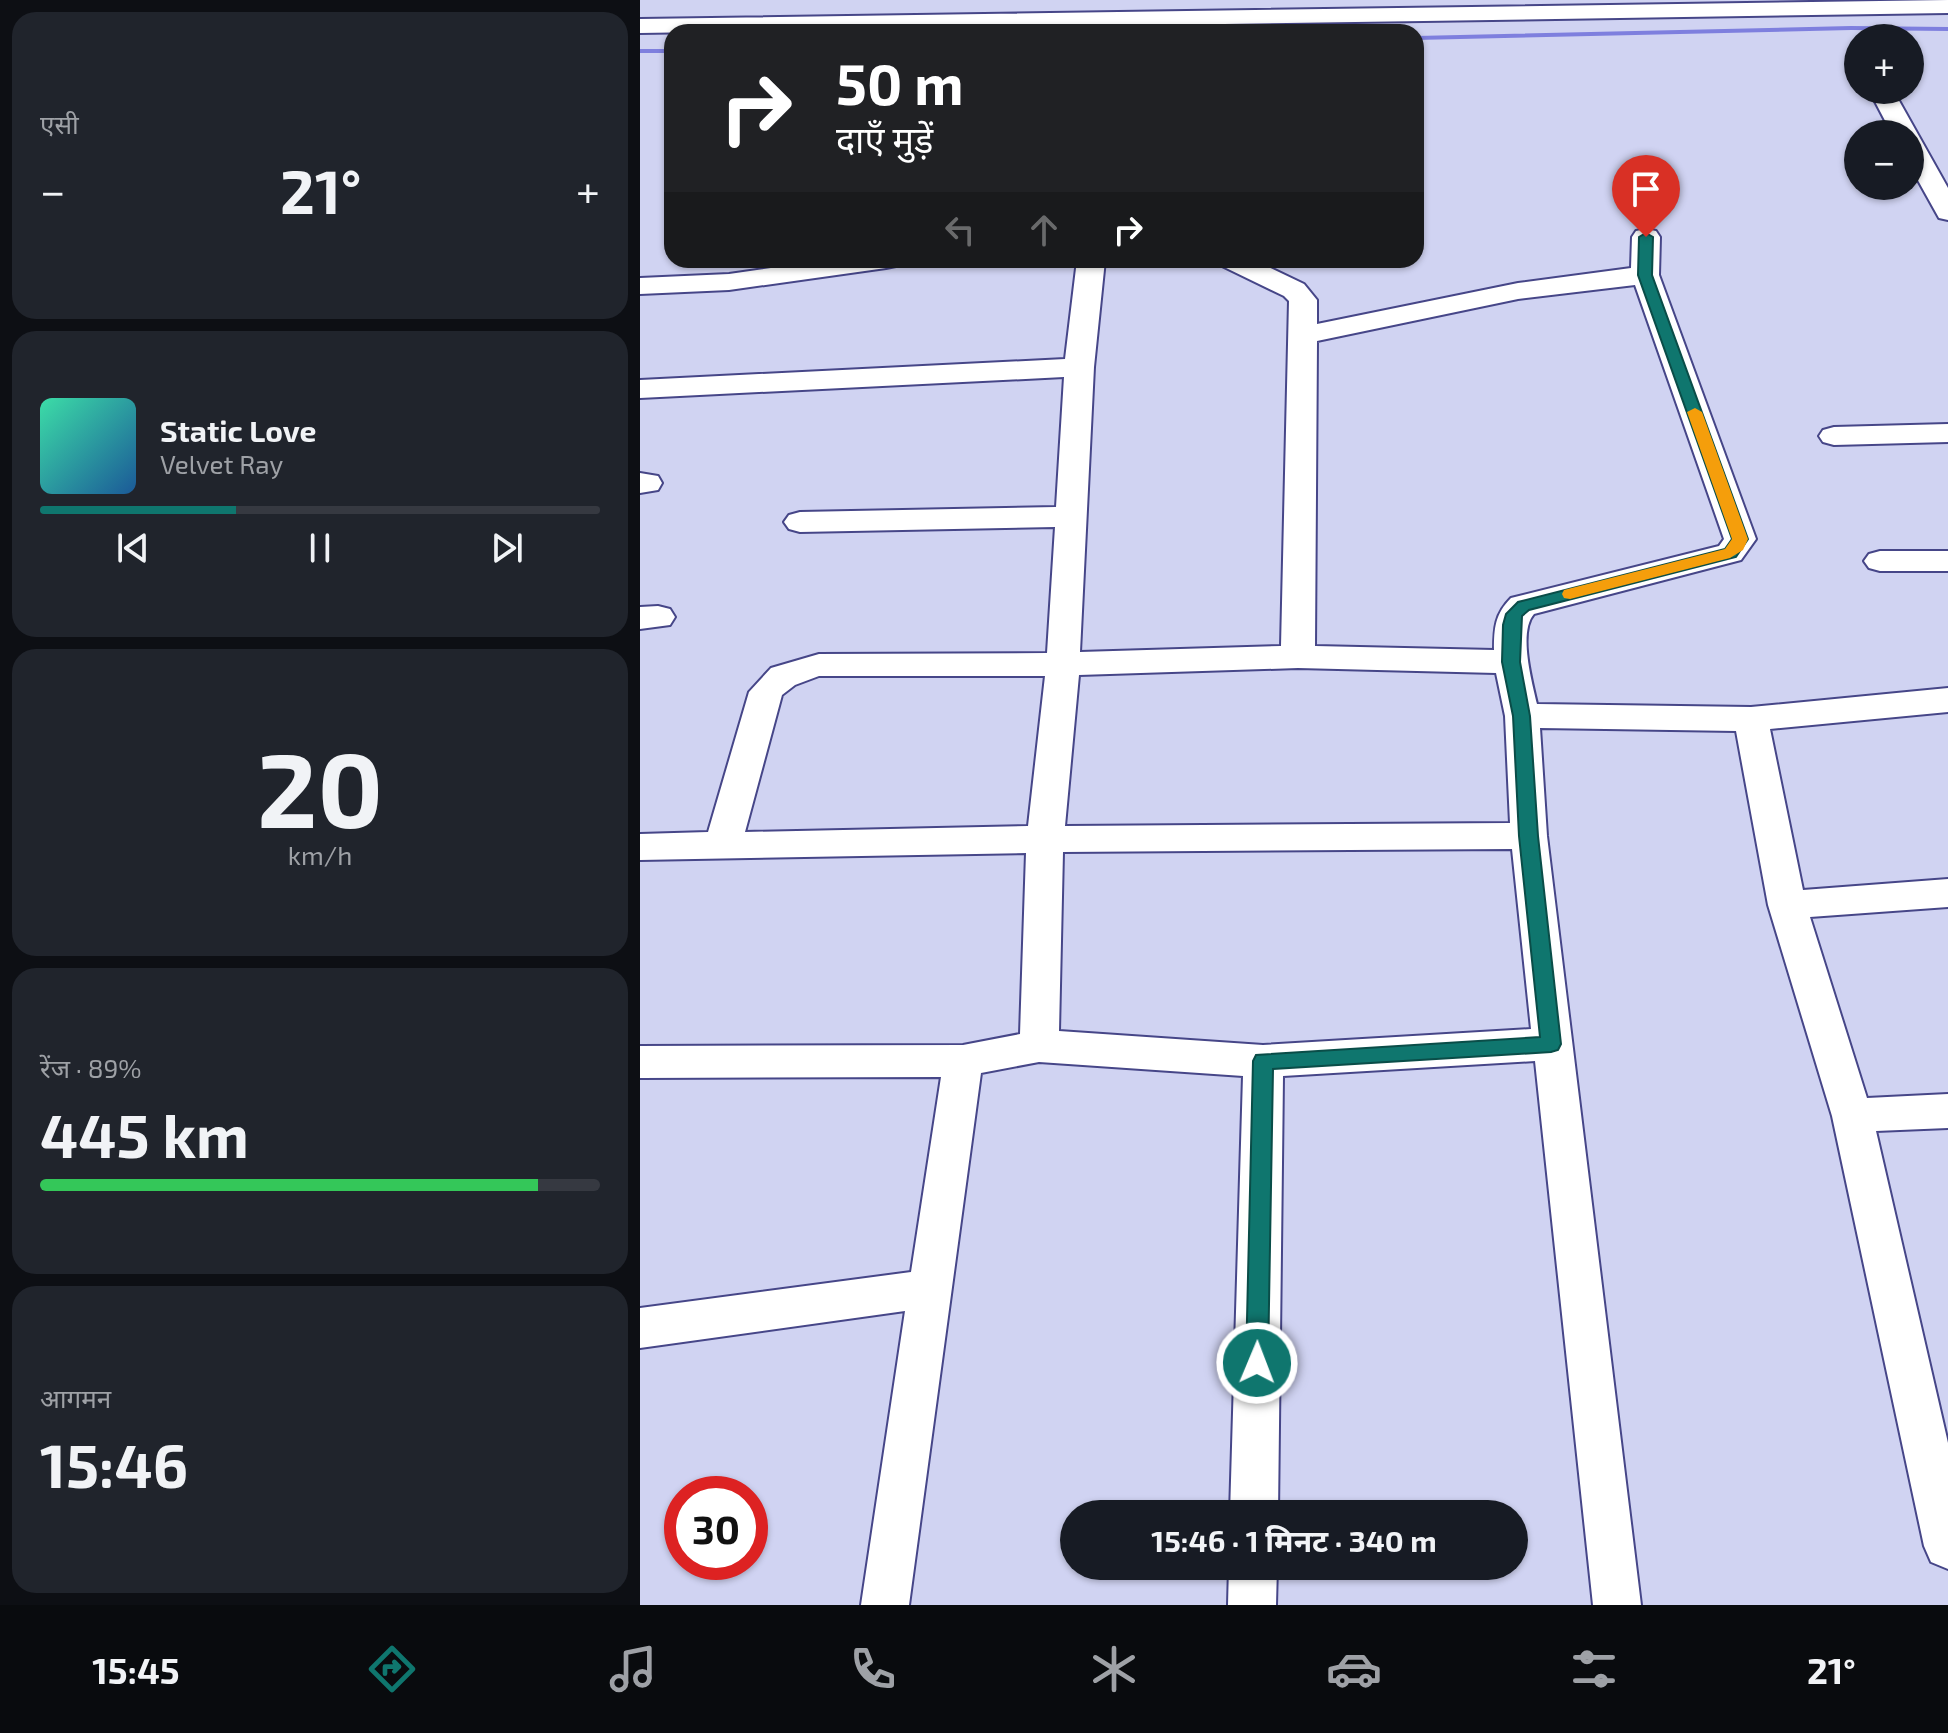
<!DOCTYPE html>
<html lang="hi">
<head>
<meta charset="utf-8">
<style>
	:root { --surface:#171b24; --page:#20242c; --text:#f1f3f6; --muted:#9ea1a6; --line:#363941; --accent:#0f766e }
	body { margin:0; font-family:"Exo 2","Noto Sans Devanagari",sans-serif; background:var(--page); color:var(--text); height:100vh; display:flex; flex-direction:column; font-size:30px; white-space:nowrap }
	* { box-sizing:border-box; margin:0 }
	p { font-size:26px; color:var(--muted) }
	.icon { flex:none; width:44px; height:44px; fill:none; stroke:currentColor; stroke-width:2; stroke-linecap:round; stroke-linejoin:round }
	.map { position:relative; flex:1; overflow:hidden }
	.details { display:flex; flex-direction:column; gap:12px; padding:12px; background:#0d0f14; width:640px }
	.details>* { flex:none }
	.top-card { position:absolute; left:24px; top:24px; width:760px; height:244px; border-radius:24px; box-shadow:0 2px 6px #0004; background:#202124; color:#fff; overflow:hidden }
	.tools { position:absolute; left:1204px; top:24px; display:grid; gap:16px }
	.tools a { display:grid; place-items:center; width:80px; height:80px; border-radius:50%; background:var(--surface); box-shadow:0 2px 6px #0004; font-size:40px }
	.speed { position:absolute; left:24px; top:1476px; display:flex; gap:16px; font-size:40px; font-weight:700; text-align:center }
	.speed>* { display:grid; place-content:center; width:104px; height:104px; border-radius:50%; background:var(--surface); box-shadow:0 2px 6px #0004; line-height:1 }
	.speed .limit { border:12px solid #d22; background:#fff; color:#111 }
	.pin { position:absolute; display:grid; place-items:center; width:68px; height:68px; color:#fff; margin:-82px -34px; border-radius:50% 50% 50% 0; rotate:-45deg; box-shadow:0 0 8px #0007 }
	.pin .icon { rotate:45deg }
	.me { position:absolute; width:88px; margin:-44px; rotate:1deg; stroke-linejoin:round; filter:drop-shadow(0 0 6px #0008) }
	.turn { display:flex; align-items:center; gap:28px; height:168px; padding:0 40px; font-size:36px }
	.turn .icon { width:104px; height:104px; stroke-width:2.5 }
	.turn b { display:block; font-size:56px; line-height:68px }
	.lanes { display:flex; align-items:center; height:76px; padding:0 40px; background:#0003; justify-content:center; gap:40px; direction:ltr }
	.lanes .off { opacity:.35 }
	.big { font-size:60px; font-weight:700; line-height:1.1 }
	.details .widget { flex:1; display:flex; flex-direction:column; justify-content:center; gap:12px; min-width:0; padding:0 28px; border-radius:24px; background:var(--page) }
	.details .dial { align-items:center; gap:0 }
	.dial b { font-size:104px; line-height:1 }
	.song { display:flex; align-items:center; gap:24px }
	.cover { width:96px; height:96px; border-radius:12px; background:linear-gradient(135deg,hsl(160 70% 55%),hsl(210 70% 35%)) }
	.played { height:8px; border-radius:4px; background:linear-gradient(90deg,var(--accent) 35%,var(--line) 35%) }
	.keys { display:flex; justify-content:space-around; direction:ltr }
	.heat { display:flex; justify-content:space-between; align-items:center; font-size:44px; direction:ltr }
	.charge { height:12px; border-radius:6px; background:linear-gradient(90deg,#34c759 89%,var(--line) 0) }
	.trip { position:absolute; left:420px; top:1500px; width:468px; height:80px; border-radius:40px; background:var(--surface); box-shadow:0 2px 6px #0004; font-weight:700; line-height:80px; text-align:center }
	.menu { display:flex; height:128px; justify-content:space-around; align-items:center; background:#090b0e; color:var(--muted) }
	.menu .icon { width:56px; height:56px }
	.menu .on { color:var(--accent) }
	.menu b { font-size:36px; color:var(--text) }
	main { display:flex; flex:1; min-height:0 }
	.map>svg:first-child { display:block }
</style>
</head>
<body>
<main>
<section class="details">
<div class="widget"><p>एसी</p>
<div class="heat"><a>−</a><b class="big">21°</b><a>+</a></div>
</div>
<div class="widget">
<div class="song"><i class="cover"></i><div><b>Static Love</b><p>Velvet Ray</p></div></div>
<div class="played"></div>
<div class="keys"><svg class="icon" aria-label="previous" viewBox="0 0 24 24"><path d="M18 5L8 12l10 7zM5 5v14"/></svg><svg class="icon" aria-label="pause" viewBox="0 0 24 24"><path d="M8 5v14M16 5v14"/></svg><svg class="icon" aria-label="next" viewBox="0 0 24 24"><path d="M6 5l10 7-10 7zM19 5v14"/></svg></div>
</div>
<div class="widget dial"><b>20</b><p>km/h</p></div>
<div class="widget"><p>रेंज · 89%</p><b class="big">445 km</b><div class="charge"></div></div>
<div class="widget"><p>आगमन</p><b class="big">15:46</b></div>
</section>
<div class="map">
<svg width="1308" height="1605" viewBox="0 0 1308 1605">
	<rect width="100%" height="100%" fill="#d0d3f2"/>
	<g fill="none" stroke-linecap="round" stroke-linejoin="round">
		<path fill="#7e7fde" fill-rule="evenodd" d="M 1211,26 L 1308,27 L 1308,31 L 1211,30 L 776,40 L 776,36 Z
			M 0,49 L 32,49 L 32,53 L 0,53 Z"/>
		<defs>
			<path id="minor" d="M 1308,0 L 1308,13 L 0,33 L 0,19 Z
				M 1229,90 L 1253,90 L 1308,188 L 1308,220 L 1299,218 L 1270,166 L 1270,134 L 1252,134 Z
				M 1006,229 L 1016,231 L 1020,237 L 1019,275 L 1116,539 L 1101,560 L 894,614 C 878,632 892,682 897,704 L 1111,707 L 1308,688 L 1308,712 L 1130,729 L 1163,890 L 1308,879 L 1308,907 L 1170,917 L 1227,1098 L 1308,1094 L 1308,1128 L 1236,1131 L 1308,1443 L 1308,1569 L 1291,1562 L 1284,1546 L 1192,1116 L 1128,905 L 1096,731 L 900,728 L 907,836 L 1001,1605 L 953,1605 L 895,1061 L 643,1076 L 638,1514 L 590,1514 L 603,1076 L 399,1062 L 341,1073 L 269,1605 L 221,1605 L 265,1311 L 0,1348 L 0,1308 L 271,1272 L 301,1077 L 0,1078 L 0,1046 L 323,1045 L 380,1034 L 386,853 L 0,860 L 0,834 L 68,832 L 109,692 L 131,668 L 179,654 L 407,653 L 415,527 L 160,532 L 149,529 L 144,522 L 149,515 L 160,512 L 416,507 L 424,377 L 0,398 L 0,380 L 425,359 L 437,260 L 465,260 L 454,367 L 440,652 L 641,646 L 649,301 L 644,296 L 582,266 L 578,260 L 614,260 L 664,284 L 677,300 L 677,324 L 878,283 L 991,268 L 992,237 L 996,231 ZM 995,285 L 1084,539 L 1079,546 L 871,598 C 855,614 854,628 854,650 L 675,646 L 677,341 L 878,299 ZM 658,668 L 856,673 L 865,716 L 870,823 L 425,826 L 439,675 ZM 179,676 L 405,676 L 388,826 L 105,832 L 142,695 L 155,685 ZM 872,849 L 891,1029 L 623,1045 L 419,1031 L 423,852 Z
				M 187,260 L 260,260 L 256,266 L 246,268 L 89,290 L 0,294 L 0,278 L 89,274 Z
				M 1308,424 L 1308,442 L 1194,445 L 1183,442 L 1179,436 L 1183,430 L 1194,427 Z
				M 0,473 L 18,476 L 22,483 L 18,490 L 0,493 Z
				M 1240,551 L 1308,551 L 1308,571 L 1240,571 L 1229,568 L 1224,561 L 1229,554 Z
				M 18,606 L 30,609 L 35,617 L 30,625 L 0,629 L 0,607 Z
				M 589,1566 L 637,1566 L 636,1605 L 588,1605 Z"/>
		</defs>
		<use href="#minor" stroke="#464688" stroke-width="4"/>
		<use href="#minor" fill="#fff" fill-rule="evenodd"/>
	</g>
	<path fill="#0f766e" stroke="#0a4d48" stroke-width="2" d="M 1006,233 L 1013,237 L 1012,275 L 1108,539 L 1096,557 L 889,610 L 882,616 L 880,662 L 890,716 L 898,836 L 921,1044 L 918,1050 L 911,1052 L 633,1069 L 628,1363 L 625,1370 L 617,1373 L 609,1370 L 606,1363 L 613,1061 L 616,1055 L 900,1037 L 879,836 L 873,716 L 862,662 L 863,625 L 866,614 L 878,602 L 1085,549 L 1092,539 L 998,275 L 999,237 Z"/>
	<path fill="#f59e0b" d="M 1055,408 L 1062,412 L 1108,539 L 1103,550 L 1090,558 L 930,599 L 924,598 L 922,594 L 924,590 L 1085,549 L 1092,539 L 1047,412 Z"/>
</svg>
<div class="tools">
<a>+</a>
<a>−</a>
</div>
<div class="speed"><div class="limit">30</div></div>
<div class="pin" style="left:1006px;top:237px;background:#d93025"><svg class="icon" aria-label="arrive" viewBox="0 0 24 24"><path d="M6 21V4h12l-3 4 3 4H6"/></svg></div>
<svg class="me" style="left:617px;top:1363px" viewBox="-20 -20 40 40"><circle r="17" fill="#0f766e" stroke="#fff" stroke-width="3"/><path d="M0-11L8 9 0 5-8 9z" fill="#fff"/></svg>
<div class="trip">15:46 · 1 मिनट · 340 m</div>
<div class="top-card">
<div class="turn"><svg class="icon" aria-label="right" viewBox="0 0 24 24"><path d="M7 20v-9h11M14 6l5 5-5 5"/></svg><div><b>50 m</b>दाएँ मुड़ें</div></div>
<div class="lanes"><svg class="icon off" aria-label="left" viewBox="0 0 24 24"><path d="M17 20v-9H6M10 6l-5 5 5 5"/></svg><svg class="icon off" aria-label="ahead" viewBox="0 0 24 24"><path d="M12 20V5M6 11l6-6 6 6"/></svg><svg class="icon" aria-label="right" viewBox="0 0 24 24"><path d="M7 20v-9h11M14 6l5 5-5 5"/></svg></div>
</div>
</div>
</main>
<nav class="menu">
<b>15:45</b>
<svg class="icon on" aria-label="directions" viewBox="0 0 24 24"><path d="M12 3l9 9-9 9-9-9zM9 14v-3h6M13 9l2 2-2 2"/></svg>
<svg class="icon" aria-label="music" viewBox="0 0 24 24"><path d="M9 18V5l10-2v13"/><circle cx="6" cy="18" r="3"/><circle cx="16" cy="16" r="3"/></svg>
<svg class="icon" aria-label="phone" viewBox="0 0 24 24"><path d="M5 4h4l2 5-3 2q2 4 5 5l2-3 5 2v4C11 20 4 13 5 4z"/></svg>
<svg class="icon" aria-label="climate" viewBox="0 0 24 24"><path d="M12 3v18M4 7l16 10M4 17L20 7"/></svg>
<svg class="icon" aria-label="car" viewBox="0 0 24 24"><path d="M5 17H2v-5l4-1 3-4h7l3 4 3 1v5h-3M9 17h6M6 11h13"/><circle cx="7" cy="17" r="2"/><circle cx="17" cy="17" r="2"/></svg>
<svg class="icon" aria-label="filters" viewBox="0 0 24 24"><path d="M4 7h16M4 17h16"/><circle cx="9" cy="7" r="2"/><circle cx="15" cy="17" r="2"/></svg>
<b>21°</b>
</nav>
</body>
</html>
